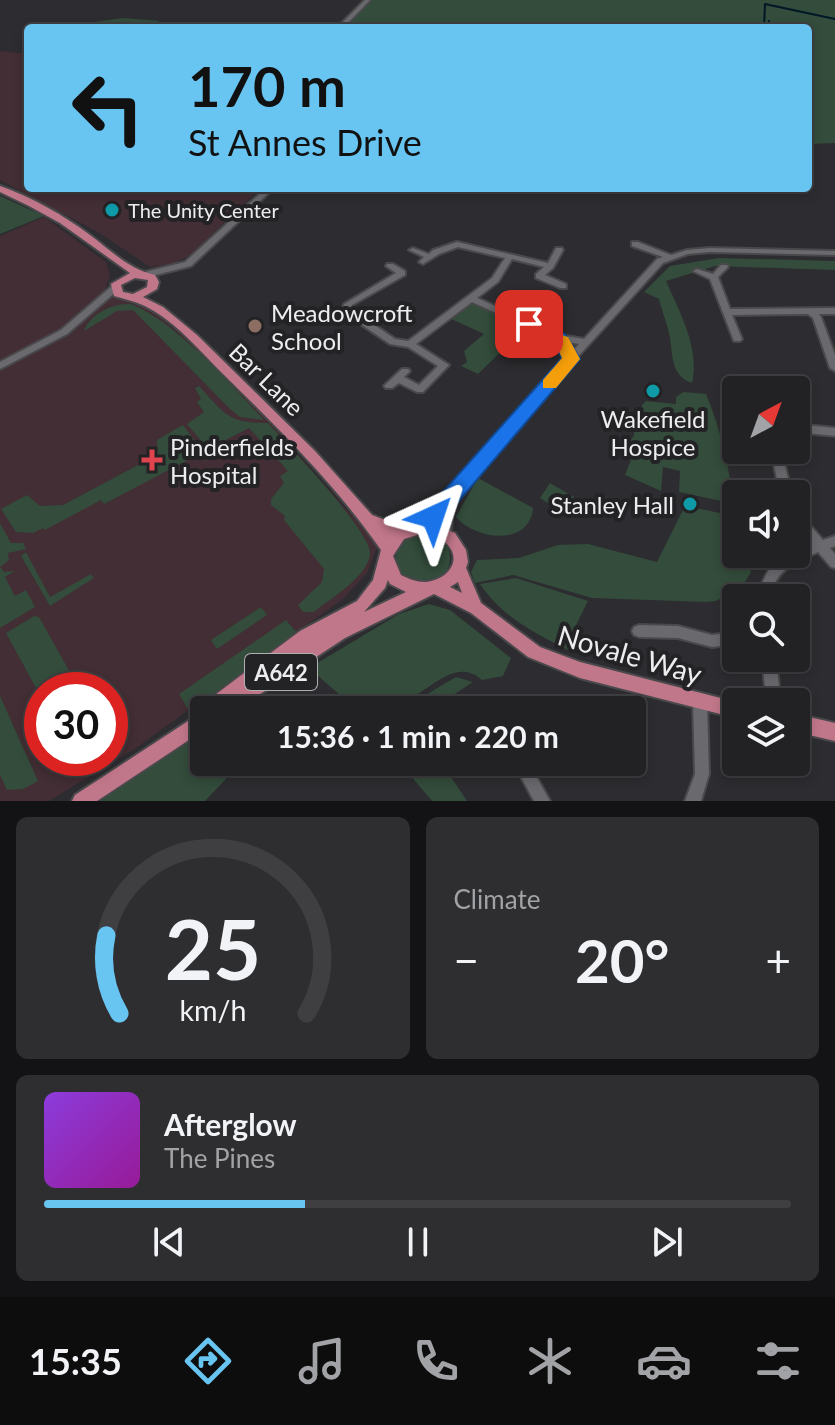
<!DOCTYPE html>
<html lang="en">
<head>
<meta charset="utf-8">
<style>
	:root { --surface:#222124; --page:#2e2e31; --text:#f1f3f6; --muted:#a2a3a6; --line:#3f3e41; --accent:#68c4f0 }
	body { margin:0; font-family:Lato,sans-serif; background:var(--page); color:var(--text); height:100vh; display:flex; flex-direction:column; font-size:30px; white-space:nowrap }
	* { box-sizing:border-box; margin:0 }
	p { font-size:26px; color:var(--muted) }
	.icon { flex:none; width:44px; height:44px; fill:none; stroke:currentColor; stroke-width:2; stroke-linecap:round; stroke-linejoin:round }
	.map { position:relative; height:801px; overflow:hidden }
	.side { display:flex; flex-direction:column; gap:16px; padding:16px; background:#131214; flex:1 }
	.side>* { flex:none }
	.guide { position:absolute; left:24px; top:24px; width:788px; height:168px; border-radius:8px; box-shadow:0 4px 12px #0003,0 0 0 2px var(--line); background:#68c4f0; color:#111; overflow:hidden }
	.needle { width:52px; rotate:41deg }
	.controls { position:absolute; left:722px; top:376px; display:grid; gap:16px }
	.controls a { display:grid; place-items:center; width:88px; height:88px; border-radius:8px; background:var(--surface); box-shadow:0 4px 12px #0003,0 0 0 2px var(--line); font-size:40px }
	.speed { position:absolute; left:24px; top:672px; display:flex; gap:16px; font-size:40px; font-weight:700; text-align:center }
	.speed>* { display:grid; place-content:center; width:104px; height:104px; border-radius:50%; background:var(--surface); box-shadow:0 4px 12px #0003,0 0 0 2px var(--line); line-height:1 }
	.speed .limit { border:12px solid #d22; background:#fff; color:#111 }
	.pin { position:absolute; display:grid; place-items:center; width:68px; height:68px; color:#fff; margin:-34px; border-radius:16px; box-shadow:0 4px 12px #0006 }
	.me { position:absolute; width:88px; margin:-44px; rotate:42deg; stroke-linejoin:round; filter:drop-shadow(0 0 6px #0008) }
	.turn { display:flex; align-items:center; gap:28px; height:168px; padding:0 32px; font-size:36px }
	.turn .icon { width:104px; height:104px; stroke-width:2.5 }
	.turn b { display:block; font-size:56px; line-height:68px }
	.big { font-size:60px; font-weight:700; line-height:1.1 }
	.side .tile { flex:1; display:flex; flex-direction:column; justify-content:center; gap:12px; min-width:0; padding:0 28px; border-radius:12px; background:var(--page) }
	.side .dial { align-items:center; gap:0 }
	.dial svg { height:208px; overflow:visible; fill:none; stroke:var(--line); stroke-width:7; stroke-linecap:round; text-anchor:middle }
	.dial text { fill:var(--text); stroke:none }
	.song { display:flex; align-items:center; gap:24px }
	.cover { width:96px; height:96px; border-radius:12px; background:linear-gradient(135deg,hsl(270 70% 55%),hsl(300 70% 35%)) }
	.played { height:8px; border-radius:4px; background:linear-gradient(90deg,var(--accent) 35%,var(--line) 35%) }
	.keys { display:flex; justify-content:space-around; direction:ltr }
	.heat { display:flex; justify-content:space-between; align-items:center; font-size:44px; direction:ltr }
	.side .tiles { flex:1; display:grid; gap:16px; grid-template-columns:1fr 1fr }
	.tile:last-child { grid-column:span 2 }
	.trip { position:absolute; left:190px; top:696px; width:456px; height:80px; border-radius:8px; background:var(--surface); box-shadow:0 4px 12px #0003,0 0 0 2px var(--line); font-weight:700; line-height:80px; text-align:center }
	.tab-bar { display:flex; height:128px; justify-content:space-around; align-items:center; background:#0e0d0e; color:var(--muted) }
	.tab-bar .icon { width:56px; height:56px }
	.tab-bar .active { color:var(--accent) }
	.tab-bar b { font-size:36px; color:var(--text) }
	.map>svg:first-child { display:block }
</style>
</head>
<body>
<div class="map">
<svg width="835" height="801" viewBox="0 0 835 801">
	<rect width="100%" height="100%" fill="#2d2c30"/>
	<path fill="#422e34" fill-rule="evenodd" d="M 0,51 L 28,54 L 28,188 L 261,188 L 190,255 L 175,263 L 150,267 L 101,234 L 0,180 Z
		M 44,217 L 106,262 L 110,277 L 103,295 L 149,307 L 228,376 L 378,545 L 367,573 L 343,599 L 136,748 L 49,801 L 0,801 L 0,236 ZM 42,690 L 110,690 L 110,758 L 42,758 Z"/>
	<path fill="#334c3b" d="M 368,0 L 835,0 L 835,143 L 808,144 L 808,28 L 340,28 Z
		M 123,18 L 159,21 L 154,28 L 52,28 Z
		M 0,196 L 44,216 L 0,234 Z
		M 719,258 L 835,261 L 835,270 L 715,266 L 666,281 C 680,313 700,348 692,383 C 671,376 673,356 670,338 C 668,325 662,312 659,299 L 644,292 L 670,266 Z
		M 471,298 L 529,324 L 478,374 L 461,366 L 467,362 L 464,351 L 484,334 L 447,317 Z
		M 131,304 C 175,321 231,385 264,420 L 240,417 L 230,409 L 133,310 L 117,311 L 84,331 C 90,314 112,303 131,304 Z
		M 199,386 C 225,414 227,423 268,423 C 286,443 374,534 370,555 C 366,578 331,598 314,612 L 303,612 L 298,605 L 322,582 L 324,569 L 284,520 L 285,516 L 271,505 L 271,499 L 284,483 L 280,476 L 288,471 L 249,428 L 208,449 L 187,424 L 204,412 L 197,402 L 201,399 L 195,388 Z
		M 683,392 L 706,394 C 727,445 736,499 736,554 L 741,554 L 751,572 L 742,587 L 716,601 L 706,602 L 592,598 L 513,575 L 475,583 L 471,572 L 477,560 L 519,558 L 558,545 L 588,544 L 657,562 L 685,506 L 720,513 L 721,501 L 679,492 L 680,471 L 663,467 L 661,491 L 625,475 L 634,452 L 624,447 L 634,436 L 634,416 L 643,416 L 642,405 L 646,401 L 676,404 L 676,397 Z
		M 183,425 L 203,452 L 104,504 L 101,500 L 45,530 L 43,528 L 33,533 L 16,532 L 1,509 L 27,495 L 40,506 L 63,505 L 153,457 L 157,453 L 157,440 Z
		M 478,478 L 533,508 C 530,547 475,540 456,517 L 458,513 Z
		M 550,483 L 574,497 L 564,513 L 540,498 Z
		M 0,523 L 11,543 L 23,543 L 26,549 L 8,553 L 9,560 L 0,567 L 4,572 L 15,571 L 5,577 L 15,596 L 26,590 L 35,607 L 0,628 Z
		M396 558a27 27 0 1 1 54 0a27 27 0 1 1-54 0Z
		M 26,552 L 50,597 L 91,574 L 94,578 L 50,606 L 21,556 Z
		M 516,578 L 588,601 L 576,625 L 570,651 C 536,634 502,617 480,584 Z
		M 429,604 L 450,610 L 511,658 L 503,676 L 482,680 C 457,658 435,686 412,697 C 404,701 396,700 389,706 L 396,710 L 357,710 L 309,668 L 399,614 Z
		M 261,607 L 267,615 L 217,649 L 211,640 Z
		M 34,616 L 39,617 L 80,690 L 42,690 L 42,699 L 6,633 Z
		M 286,620 L 298,634 L 189,711 L 179,694 Z
		M 456,677 L 473,682 L 430,710 L 404,710 L 399,704 L 412,703 Z
		M 0,696 L 38,781 L 23,789 L 7,790 L 0,775 Z
		M 188,742 L 204,753 L 204,762 L 215,762 L 224,770 L 226,779 L 205,801 L 99,801 Z
		M 399,762 L 441,762 L 467,801 L 432,801 Z"/>
	<g fill="none" stroke-linecap="round" stroke-linejoin="round">
		<path stroke="#001826" stroke-width="2" d="M 769,21 L 769,28
			M 764,28 L 765,4 L 835,19"/>
		<defs>
			<path id="minor" d="M 365,0 L 370,0 L 343,28 L 337,28 Z
				M 266,188 L 274,188 L 191,266 L 144,278 L 141,277 L 141,273 L 185,262 Z
				M 457,242 L 548,263 L 556,248 L 562,248 L 563,250 L 553,268 L 545,275 L 566,284 L 566,288 L 560,288 L 536,278 L 536,274 L 544,267 L 512,259 L 498,282 L 477,298 L 533,323 L 551,305 L 557,305 L 558,307 L 557,309 L 540,326 L 561,335 L 584,339 L 657,259 L 663,257 L 632,246 L 632,242 L 638,242 L 671,255 L 687,250 L 710,248 L 835,251 L 835,255 L 710,252 L 688,254 L 663,263 L 574,361 L 453,506 L 451,533 L 449,536 L 445,538 L 441,536 L 439,533 L 440,516 C 433,522 423,533 413,530 L 411,527 L 413,524 L 443,502 L 579,344 L 556,340 L 472,302 L 416,344 L 449,365 L 423,392 L 417,392 L 399,383 L 392,388 L 386,388 L 384,386 L 386,384 L 402,369 L 408,369 L 410,371 L 404,377 L 419,385 L 438,366 L 408,347 L 390,344 L 343,312 L 342,310 L 344,304 L 396,273 L 386,266 L 387,264 L 393,264 L 405,271 L 405,275 L 352,305 L 351,309 L 395,339 L 408,341 L 492,278 L 505,258 L 458,247 L 439,254 L 423,264 L 419,262 L 424,257 L 409,250 L 413,248 L 429,254 L 433,250 Z
				M 721,265 L 727,265 L 728,267 L 718,277 L 730,309 L 835,308 L 835,314 L 819,314 L 821,317 L 835,355 L 835,371 L 830,368 L 813,318 L 808,314 L 732,315 L 742,339 L 740,341 L 734,341 L 710,279 L 693,271 L 697,269 L 713,274 Z
				M 115,285 L 118,286 L 118,290 L 67,334 L 0,369 L 0,362 L 61,330 L 112,286 Z
				M 796,424 L 835,428 L 835,436 L 796,432 Z
				M 771,450 L 781,450 L 792,494 L 780,494 Z
				M 796,512 L 800,514 L 823,540 L 835,536 L 835,546 L 830,548 L 835,554 L 835,568 L 831,567 L 818,552 L 816,553 C 792,563 775,571 770,598 L 758,598 C 762,579 773,554 796,554 L 796,550 L 812,544 L 796,525 Z
				M 639,625 L 678,626 L 712,635 L 736,632 L 736,644 L 712,647 L 678,638 L 639,637 L 634,635 L 632,631 L 634,627 Z
				M 762,658 L 776,658 L 779,687 L 777,692 L 772,694 L 767,692 L 765,687 Z
				M 700,695 L 705,697 L 707,702 L 709,774 L 701,801 L 685,801 L 695,774 L 693,702 L 695,697 Z
				M 513,762 L 528,762 L 550,801 L 534,801 Z"/>
			<path id="major" d="M 0,186 C 32,197 63,215 90,235 C 110,250 130,270 155,275 L 159,282 L 157,289 L 143,297 L 163,307 L 197,335 L 315,451 L 372,515 L 393,523 L 412,525 L 424,521 L 455,533 L 466,550 L 468,562 L 466,568 L 481,603 L 540,647 L 580,662 L 736,702 L 736,718 L 580,678 L 528,657 L 471,613 L 434,594 L 345,638 L 236,710 L 204,710 L 204,730 L 97,801 L 72,801 L 75,795 L 202,712 L 203,704 L 300,631 L 357,601 L 373,580 L 381,550 C 335,484 279,429 222,373 C 200,351 180,327 154,311 C 141,303 129,300 114,296 L 111,284 L 130,273 L 60,223 L 29,206 L 0,192 ZM 135,278 L 148,280 L 147,287 L 133,294 L 123,292 L 121,285 ZM 424,533 C 431,536 441,538 447,544 C 464,562 445,581 425,582 C 416,582 409,579 401,575 L 393,556 L 404,539 ZM 388,580 L 390,584 L 406,592 L 364,612 L 385,588 ZM 458,582 L 462,593 L 450,587 Z
				M 796,714 L 835,723 L 835,741 L 796,732 Z"/>
		</defs>
		<use href="#minor" stroke="#49494c" stroke-width="4"/>
		<use href="#major" stroke="#49494c" stroke-width="4"/>
		<use href="#minor" fill="#6a6a6e" fill-rule="evenodd"/>
		<use href="#major" fill="#c1778a" fill-rule="evenodd"/>
	</g>
	<path fill="#1a73e8" stroke="#114b97" stroke-width="2" d="M 529,319 L 565,334 L 580,359 L 440,523 L 426,523 L 423,517 L 426,511 L 562,358 L 553,342 L 523,327 L 523,320 Z"/>
	<path fill="#f59e0b" d="M 562,335 L 568,337 L 580,359 L 556,388 L 543,388 L 543,380 L 562,358 L 554,341 Z"/>
	<g fill="#0f9aa8" stroke="#232326" stroke-width="3">
		<circle cx="112" cy="210" r="8"/>
		<circle cx="653" cy="391" r="8"/>
		<circle cx="690" cy="504" r="8"/>
	</g>
	<circle fill="#8d6e63" stroke="#232326" stroke-width="3" cx="255" cy="326" r="8"/>
	<path fill="#e0444e" stroke="#232326" stroke-width="3" d="M148 448h8v8h8v8h-8v8h-8v-8h-8v-8h8z"/>
	<g text-anchor="middle" dominant-baseline="central" stroke-width="8" stroke-linejoin="round" paint-order="stroke">
		<g font-size="20" fill="#ededef" stroke="#232326" text-anchor="start">
			<text x="128" y="210">The Unity Center</text>
		</g>
		<rect fill="#232326" stroke="#b0b0b3" stroke-width="2" x="245" y="654" width="72" height="36" rx="6"/>
		<g font-size="22" font-weight="bold" fill="#ededef">
			<text x="281" y="672">A642</text>
		</g>
		<g font-size="24" fill="#ededef" stroke="#232326" text-anchor="start">
			<text x="271" y="312">Meadowcroft<tspan x="271" dy="28">School</tspan></text>
			<text x="653" y="418" text-anchor="middle">Wakefield<tspan x="653" dy="28">Hospice</tspan></text>
			<text x="170" y="446">Pinderfields<tspan x="170" dy="28">Hospital</tspan></text>
			<text x="674" y="504" text-anchor="end">Stanley Hall</text>
		</g>
		<g font-size="24" fill="#ededef" stroke="#232326">
			<text transform="translate(267 379) rotate(44)">Bar Lane</text>
		</g>
		<g font-size="28" fill="#ededef" stroke="#232326">
			<text transform="translate(630 654) rotate(16)">Novale Way</text>
		</g>
	</g>
</svg>
<div class="controls">
<a><svg class="needle" viewBox="-14 -14 28 28"><path d="M0-13l5 13h-10z" fill="#e53935"/><path d="M0 13l5-13h-10z" fill="#a2a3a6"/></svg></a>
<a><svg class="icon" aria-label="sound" viewBox="0 0 24 24"><path d="M4 9h4l5-4v14l-5-4H4zM17 9q2 3 0 6"/></svg></a>
<a><svg class="icon" aria-label="search" viewBox="0 0 24 24"><circle cx="10" cy="10" r="6"/><path d="M15 15l6 6"/></svg></a>
<a><svg class="icon" aria-label="layers" viewBox="0 0 24 24"><path d="M12 4l9 5-9 5-9-5zM3 14l9 5 9-5"/></svg></a>
</div>
<div class="speed"><div class="limit">30</div></div>
<div class="pin" style="left:529px;top:324px;background:#d93025"><svg class="icon" aria-label="arrive" viewBox="0 0 24 24"><path d="M6 21V4h12l-3 4 3 4H6"/></svg></div>
<svg class="me" style="left:433px;top:517px" viewBox="-20 -20 40 40"><path d="M0-17L14 15 0 8-14 15z" fill="#1a73e8" stroke="#fff" stroke-width="4"/></svg>
<div class="trip">15:36 · 1 min · 220 m</div>
<div class="guide">
<div class="turn"><svg class="icon" aria-label="left" viewBox="0 0 24 24"><path d="M17 20v-9H6M10 6l-5 5 5 5"/></svg><div><b>170 m</b>St Annes Drive</div></div>
</div>
</div>
<section class="side">
<div class="tiles">
<div class="tile dial"><svg viewBox="0 0 100 80">
<path d="M14 69A42 42 0 1 1 86 69"/>
<path d="M14 69A42 42 0 0 1 9 39" stroke="#68c4f0"/>
<text x="50" y="56" font-size="32" font-weight="700">25</text>
<text x="50" y="72" font-size="11">km/h</text>
</svg></div>
<div class="tile"><p>Climate</p>
<div class="heat"><a>−</a><b class="big">20°</b><a>+</a></div>
</div>
<div class="tile">
<div class="song"><i class="cover"></i><div><b>Afterglow</b><p>The Pines</p></div></div>
<div class="played"></div>
<div class="keys"><svg class="icon" aria-label="previous" viewBox="0 0 24 24"><path d="M18 5L8 12l10 7zM5 5v14"/></svg><svg class="icon" aria-label="pause" viewBox="0 0 24 24"><path d="M8 5v14M16 5v14"/></svg><svg class="icon" aria-label="next" viewBox="0 0 24 24"><path d="M6 5l10 7-10 7zM19 5v14"/></svg></div>
</div>
</div>
</section>
<nav class="tab-bar">
<b>15:35</b>
<svg class="icon active" aria-label="directions" viewBox="0 0 24 24"><path d="M12 3l9 9-9 9-9-9zM9 14v-3h6M13 9l2 2-2 2"/></svg>
<svg class="icon" aria-label="music" viewBox="0 0 24 24"><path d="M9 18V5l10-2v13"/><circle cx="6" cy="18" r="3"/><circle cx="16" cy="16" r="3"/></svg>
<svg class="icon" aria-label="phone" viewBox="0 0 24 24"><path d="M5 4h4l2 5-3 2q2 4 5 5l2-3 5 2v4C11 20 4 13 5 4z"/></svg>
<svg class="icon" aria-label="climate" viewBox="0 0 24 24"><path d="M12 3v18M4 7l16 10M4 17L20 7"/></svg>
<svg class="icon" aria-label="car" viewBox="0 0 24 24"><path d="M5 17H2v-5l4-1 3-4h7l3 4 3 1v5h-3M9 17h6M6 11h13"/><circle cx="7" cy="17" r="2"/><circle cx="17" cy="17" r="2"/></svg>
<svg class="icon" aria-label="filters" viewBox="0 0 24 24"><path d="M4 7h16M4 17h16"/><circle cx="9" cy="7" r="2"/><circle cx="15" cy="17" r="2"/></svg>
</nav>
</body>
</html>
